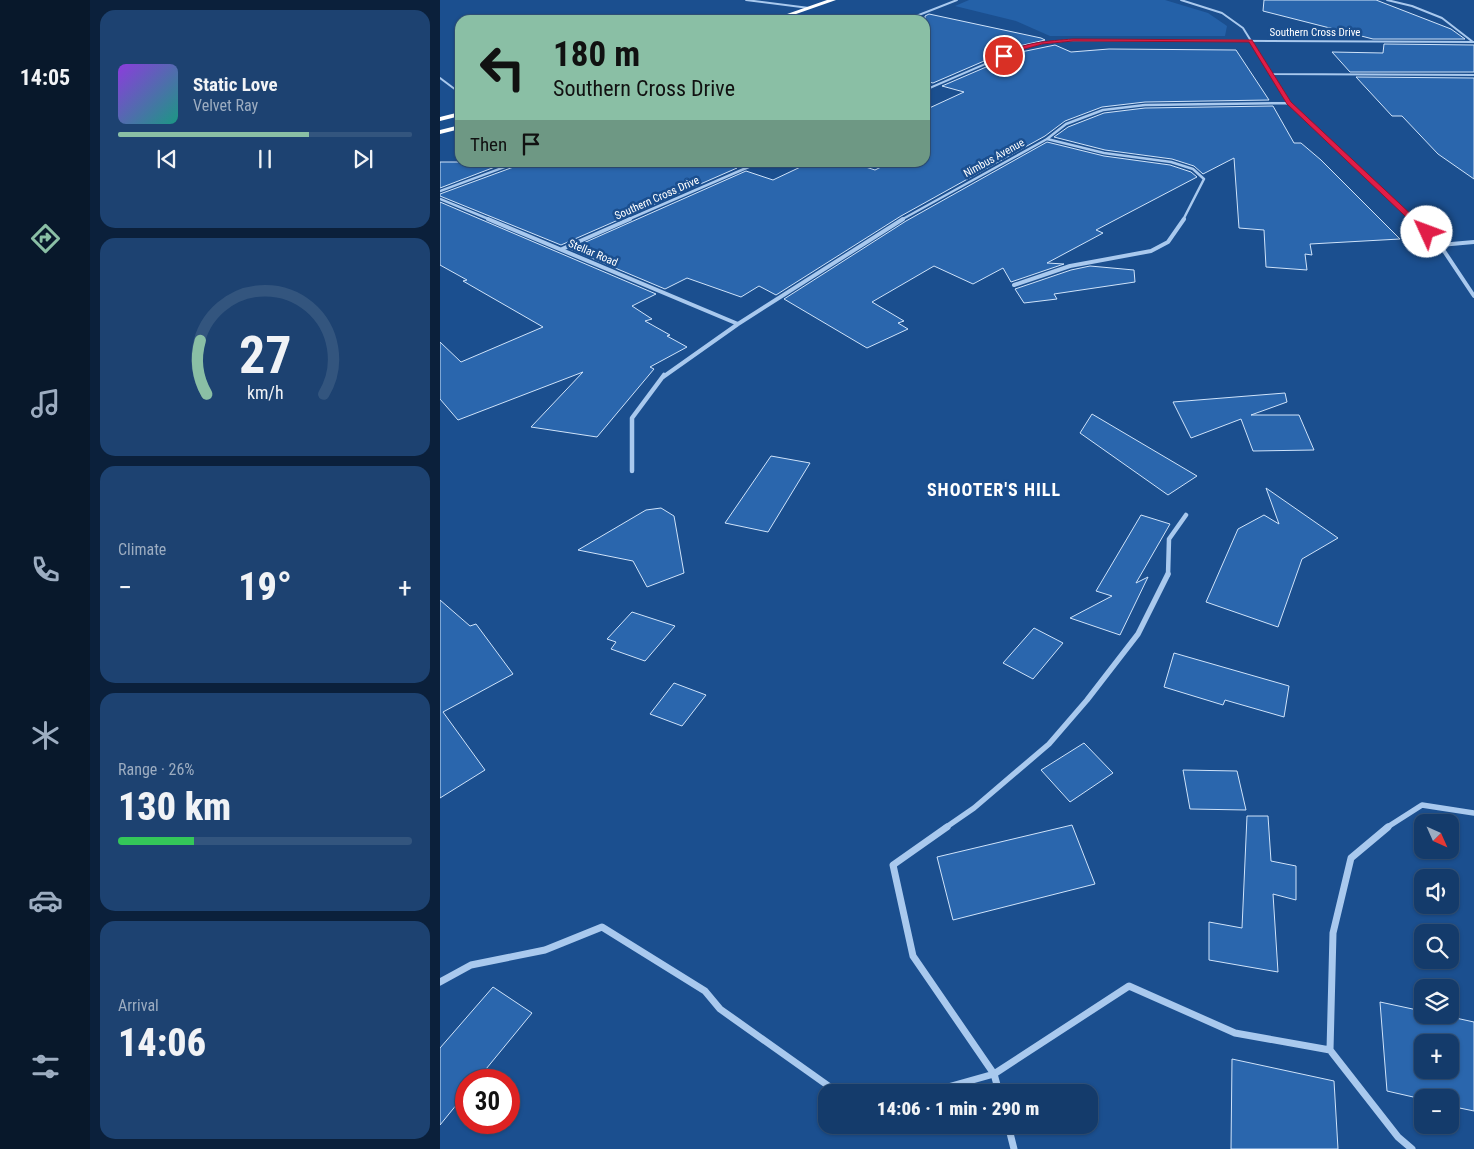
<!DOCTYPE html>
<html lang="en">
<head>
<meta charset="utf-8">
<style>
	:root { --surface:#143b6b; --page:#1d4271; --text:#f1f3f6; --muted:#9dadc1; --line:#33557e; --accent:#8abfa5 }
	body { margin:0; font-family:"Roboto Condensed",sans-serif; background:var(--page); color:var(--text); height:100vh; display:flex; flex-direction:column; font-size:19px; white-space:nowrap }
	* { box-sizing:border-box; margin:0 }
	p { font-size:16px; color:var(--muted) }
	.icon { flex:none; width:28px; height:28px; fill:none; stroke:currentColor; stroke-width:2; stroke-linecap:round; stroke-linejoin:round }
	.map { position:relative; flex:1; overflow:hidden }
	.details { display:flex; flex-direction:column; gap:10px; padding:10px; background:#0b203b; width:350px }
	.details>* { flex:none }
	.top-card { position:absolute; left:15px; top:15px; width:475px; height:152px; border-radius:15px; box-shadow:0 1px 4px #0004,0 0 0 1px var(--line); background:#8abfa5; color:#111; overflow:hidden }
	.needle { width:32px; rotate:135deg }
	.tools { position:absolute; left:974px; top:814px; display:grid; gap:10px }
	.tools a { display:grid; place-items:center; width:45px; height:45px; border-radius:10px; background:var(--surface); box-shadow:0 1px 4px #0004,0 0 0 1px var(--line); font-size:25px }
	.speed { position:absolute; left:15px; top:1069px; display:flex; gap:10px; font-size:25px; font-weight:700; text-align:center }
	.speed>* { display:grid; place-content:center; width:65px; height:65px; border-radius:50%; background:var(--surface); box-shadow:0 1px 4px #0004,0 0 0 1px var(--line); line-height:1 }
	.speed .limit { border:8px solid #d22; background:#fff; color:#111 }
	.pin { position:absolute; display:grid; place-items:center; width:42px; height:42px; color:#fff; margin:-21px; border:2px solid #fff; border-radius:50%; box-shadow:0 1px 5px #0007 }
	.me { position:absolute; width:55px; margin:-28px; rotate:313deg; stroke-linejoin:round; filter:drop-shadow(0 0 4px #0008) }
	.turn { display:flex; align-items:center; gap:18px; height:105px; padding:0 15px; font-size:22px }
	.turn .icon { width:65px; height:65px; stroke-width:2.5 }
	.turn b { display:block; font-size:35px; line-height:42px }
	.then { display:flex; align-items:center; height:48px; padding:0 15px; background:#0003; gap:10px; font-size:19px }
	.big { font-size:38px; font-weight:800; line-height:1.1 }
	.details .card { flex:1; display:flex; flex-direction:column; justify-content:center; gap:8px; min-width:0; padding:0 18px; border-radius:15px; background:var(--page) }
	.details .dial { align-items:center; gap:0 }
	.dial svg { height:130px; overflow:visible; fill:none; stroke:var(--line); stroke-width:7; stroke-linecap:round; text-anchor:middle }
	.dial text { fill:var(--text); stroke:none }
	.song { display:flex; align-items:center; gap:15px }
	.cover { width:60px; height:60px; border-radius:8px; background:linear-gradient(135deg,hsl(270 70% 55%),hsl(170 70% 35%)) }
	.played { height:5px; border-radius:2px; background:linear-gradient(90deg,var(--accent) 65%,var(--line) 65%) }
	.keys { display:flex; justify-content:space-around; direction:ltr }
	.heat { display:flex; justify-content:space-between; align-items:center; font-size:28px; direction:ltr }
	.charge { height:8px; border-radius:4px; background:linear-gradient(90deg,#34c759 26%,var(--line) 0) }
	.trip { position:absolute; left:378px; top:1084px; width:280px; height:50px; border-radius:15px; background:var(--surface); box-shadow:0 1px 4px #0004,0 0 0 1px var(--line); font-weight:800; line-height:50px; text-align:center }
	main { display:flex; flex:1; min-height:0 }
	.dock { display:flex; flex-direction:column; width:90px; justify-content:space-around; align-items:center; background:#08182b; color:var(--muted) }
	.dock .icon { width:35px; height:35px }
	.dock .selected { color:var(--accent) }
	.dock b { font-size:22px; color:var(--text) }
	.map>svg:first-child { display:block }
</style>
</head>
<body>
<main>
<nav class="dock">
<b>14:05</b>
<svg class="icon selected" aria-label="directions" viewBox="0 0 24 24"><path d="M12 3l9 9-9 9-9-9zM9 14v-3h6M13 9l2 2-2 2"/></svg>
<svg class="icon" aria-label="music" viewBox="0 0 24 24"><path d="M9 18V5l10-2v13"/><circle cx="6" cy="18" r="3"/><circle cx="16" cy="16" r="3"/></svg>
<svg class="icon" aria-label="phone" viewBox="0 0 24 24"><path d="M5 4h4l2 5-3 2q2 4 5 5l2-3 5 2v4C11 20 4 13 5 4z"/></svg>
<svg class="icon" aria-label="climate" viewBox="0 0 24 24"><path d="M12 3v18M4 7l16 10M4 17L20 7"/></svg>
<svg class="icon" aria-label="car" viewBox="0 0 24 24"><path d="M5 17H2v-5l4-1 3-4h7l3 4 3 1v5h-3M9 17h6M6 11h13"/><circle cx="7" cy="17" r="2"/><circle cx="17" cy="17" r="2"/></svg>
<svg class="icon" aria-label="filters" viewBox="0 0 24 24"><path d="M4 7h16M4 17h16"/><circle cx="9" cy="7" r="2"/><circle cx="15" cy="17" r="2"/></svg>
</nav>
<section class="details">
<div class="card">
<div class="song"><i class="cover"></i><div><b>Static Love</b><p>Velvet Ray</p></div></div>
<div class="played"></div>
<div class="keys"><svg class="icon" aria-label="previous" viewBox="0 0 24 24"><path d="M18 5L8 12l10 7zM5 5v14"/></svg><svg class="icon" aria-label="pause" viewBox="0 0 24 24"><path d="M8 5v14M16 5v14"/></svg><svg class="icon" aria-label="next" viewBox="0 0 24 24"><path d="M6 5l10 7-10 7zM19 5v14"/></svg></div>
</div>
<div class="card dial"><svg viewBox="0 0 100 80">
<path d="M14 69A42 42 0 1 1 86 69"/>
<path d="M14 69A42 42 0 0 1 10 36" stroke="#8abfa5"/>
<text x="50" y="56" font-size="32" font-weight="700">27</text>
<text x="50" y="72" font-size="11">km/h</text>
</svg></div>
<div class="card"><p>Climate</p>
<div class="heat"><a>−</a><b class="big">19°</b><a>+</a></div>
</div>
<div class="card"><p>Range · 26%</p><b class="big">130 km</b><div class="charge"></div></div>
<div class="card"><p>Arrival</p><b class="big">14:06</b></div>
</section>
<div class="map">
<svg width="1034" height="1149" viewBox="0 0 1034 1149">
	<rect width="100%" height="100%" fill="#1b4f8f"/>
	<path fill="#2461a8" d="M 529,0 L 725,0 L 768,13 L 787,26 L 785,36 L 610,36 L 576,21 L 515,6 Z"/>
	<path fill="#2a66ad" stroke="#cfe3fa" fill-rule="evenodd" d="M 824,0 L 936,0 L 1011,29 L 1025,39 L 933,39 L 823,11 Z
		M 489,14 L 601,38 L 605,40 L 579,46 L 493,83 L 485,81 L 485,16 Z
		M 944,44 L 1034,45 L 1034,72 L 910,72 L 892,52 L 943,53 Z
		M 615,45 L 631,52 L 669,49 L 796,50 L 829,100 L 705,102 L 662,107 L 625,121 L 605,136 L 461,216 L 336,295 L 319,286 L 301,297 L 247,278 L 225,289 L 130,249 L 306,171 L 333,180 L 371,162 L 410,162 L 435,170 L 451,162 L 485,162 L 485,110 L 524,92 L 502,86 L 581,52 Z
		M 916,77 L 1034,78 L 1034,179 L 998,154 L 962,116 L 952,116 Z
		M 833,106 L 854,143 L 861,143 L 881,160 L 960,239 L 870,244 L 872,255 L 865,254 L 867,270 L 826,267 L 824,230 L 799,228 L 794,158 L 763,174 L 754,166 L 732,159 L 665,150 L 614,137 L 628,127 L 664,113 L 705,108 Z
		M 607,142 L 664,156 L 730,165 L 751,172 L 757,177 L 656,230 L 663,233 L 607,263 L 624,264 L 571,282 L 563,268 L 533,284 L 494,266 L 432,302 L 464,321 L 458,323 L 468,329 L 427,348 L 344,299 L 466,221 Z
		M 0,162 L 68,162 L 0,188 Z
		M 81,162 L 279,162 L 297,168 L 121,245 L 0,196 L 0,194 L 79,165 Z
		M 0,202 L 216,294 L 192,306 L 212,319 L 205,321 L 230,335 L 227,336 L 247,347 L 210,367 L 214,369 L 157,437 L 91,427 L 143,372 L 18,420 L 0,399 L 0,342 L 21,362 L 103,327 L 23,281 L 27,280 L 0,265 Z
		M 650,266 L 694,270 L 695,282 L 614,294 L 617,299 L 584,303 L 575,289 L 631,270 Z
		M 845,393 L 847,402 L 811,415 L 859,415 L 874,450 L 813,451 L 801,419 L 751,438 L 733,402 Z
		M 652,414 L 757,476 L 728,495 L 640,433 Z
		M 331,456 L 370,463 L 328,532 L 285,523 Z
		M 826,488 L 898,538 L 862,559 L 838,627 L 766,602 L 798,529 L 824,515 L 839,524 Z
		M 221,508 L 234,516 L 244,573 L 207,587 L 193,561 L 138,550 L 206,510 Z
		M 701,515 L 730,524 L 696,583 L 708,577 L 680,635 L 630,618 L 672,596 L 656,591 Z
		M 0,600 L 30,626 L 36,624 L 73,674 L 3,712 L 45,770 L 0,798 Z
		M 192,612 L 235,626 L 205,661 L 171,649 L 176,642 L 167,639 Z
		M 594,628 L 623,643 L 593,679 L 563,663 Z
		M 734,653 L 849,686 L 844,717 L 785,700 L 783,705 L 724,687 Z
		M 234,683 L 266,695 L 242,726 L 210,714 Z
		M 644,743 L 673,773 L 630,802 L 601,770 Z
		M 743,770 L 797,771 L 806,810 L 750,809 Z
		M 807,816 L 828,816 L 831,861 L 856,866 L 856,900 L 833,894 L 838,972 L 769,960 L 769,922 L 802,928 Z
		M 632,825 L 655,884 L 513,920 L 497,857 Z
		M 53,987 L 92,1013 L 37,1080 L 26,1080 L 26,1093 L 0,1125 L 0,1048 Z
		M 940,1002 L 982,1011 L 982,1015 L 1002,1015 L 1034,1022 L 1034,1111 L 1010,1106 L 1010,1098 L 982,1098 L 982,1099 L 947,1091 ZM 982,1042 L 1010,1042 L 1010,1070 L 982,1070 Z
		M 792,1059 L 894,1081 L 898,1149 L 791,1149 Z"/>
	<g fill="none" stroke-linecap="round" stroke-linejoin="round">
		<path stroke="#a9c9ee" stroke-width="2" d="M 0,78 L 20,93"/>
		<path stroke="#a9c9ee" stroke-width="2" d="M 306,0 L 369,8
			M 741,0 L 782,13 L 803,28 L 846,97
			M 947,0 L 972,6 L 1002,18 L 1033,42
			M 466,20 L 517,0
			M 830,74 L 1034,75
			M 485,90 L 580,49 L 602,43 L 633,40 L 1034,42"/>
		<path stroke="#a9c9ee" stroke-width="2.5" d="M 845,96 L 849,103 L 974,220
			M 607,139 L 664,153 L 731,162 L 753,169 L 764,179 L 743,220
			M 0,191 L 78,162
			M 0,199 L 51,220
			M 187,220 L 320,162
			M 461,220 L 607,139 L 626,124 L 663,110 L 705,105 L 849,103"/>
		<path stroke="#a9c9ee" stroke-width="4" d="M 48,219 L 298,324
			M 972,219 L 1000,245 L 1034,296
			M 1000,245 L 1034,242
			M 122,249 L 190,219
			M 574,285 L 630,266 L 711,251 L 728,242 L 744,219
			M 223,377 L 298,324 L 463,219"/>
		<path stroke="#a9c9ee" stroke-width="4.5" d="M 192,471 L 192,418 L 224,375
			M 728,575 L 729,539 L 746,515"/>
		<path stroke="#a9c9ee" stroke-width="5.5" d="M 505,828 L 534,808 L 609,744 L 647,700 L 698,634 L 728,574
			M 946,828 L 982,805 L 1034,813"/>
		<path stroke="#a9c9ee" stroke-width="7" d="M 507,827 L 453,865 L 473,956 L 554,1074 L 559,1092
			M 0,982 L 31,965 L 105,950 L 162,927 L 265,991 L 280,1009 L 397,1092
			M 890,1050 L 893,933 L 911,858 L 948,827
			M 490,1092 L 554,1074 L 689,986 L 795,1033 L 890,1050 L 958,1137 L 972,1149
			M 568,1125 L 574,1149"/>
		<path fill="#fff" fill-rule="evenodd" d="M 387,0 L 396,0 L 339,20 L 330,20 Z
			M 20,112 L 20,116 L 0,121 L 0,117 Z
			M 20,125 L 20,129 L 0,134 L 0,130 Z"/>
	</g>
	<path fill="#e11d48" stroke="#92132f" d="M 633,39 L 812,40 L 851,102 L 990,232 L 984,234 L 847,104 L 809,42 L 633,41 L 602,44 L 581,50 L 566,57 L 561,56 C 582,42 609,41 633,39 Z"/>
	<g text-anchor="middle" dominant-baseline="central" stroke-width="5" stroke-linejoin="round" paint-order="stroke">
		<g font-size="11" fill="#fff" stroke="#1b4f8f">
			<text x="875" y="32">Southern Cross Drive</text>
			<text transform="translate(554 158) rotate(-29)">Nimbus Avenue</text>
			<text transform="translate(217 198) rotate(-24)">Southern Cross Drive</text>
			<text transform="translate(153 253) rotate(23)">Stellar Road</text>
		</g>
		<g font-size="18" font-weight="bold" letter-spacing="1" fill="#fff" stroke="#1b4f8f">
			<text x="554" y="489">SHOOTER'S HILL</text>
		</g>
	</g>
</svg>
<div class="tools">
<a><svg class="needle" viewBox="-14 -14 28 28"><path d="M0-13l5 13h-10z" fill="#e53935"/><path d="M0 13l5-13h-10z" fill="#9dadc1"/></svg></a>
<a><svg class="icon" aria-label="sound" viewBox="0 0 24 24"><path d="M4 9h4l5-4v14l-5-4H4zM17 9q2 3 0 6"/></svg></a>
<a><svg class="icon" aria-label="search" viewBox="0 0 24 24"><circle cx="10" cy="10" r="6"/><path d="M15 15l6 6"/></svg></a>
<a><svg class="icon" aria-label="layers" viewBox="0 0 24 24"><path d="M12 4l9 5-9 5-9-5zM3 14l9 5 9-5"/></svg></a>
<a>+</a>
<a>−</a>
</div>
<div class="speed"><div class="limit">30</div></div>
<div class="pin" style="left:564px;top:56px;background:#d93025"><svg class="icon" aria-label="arrive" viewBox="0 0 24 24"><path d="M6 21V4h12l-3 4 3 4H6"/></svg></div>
<svg class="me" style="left:987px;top:232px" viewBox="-20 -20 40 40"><circle r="19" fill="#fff"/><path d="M0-13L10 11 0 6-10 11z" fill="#e11d48"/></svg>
<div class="trip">14:06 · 1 min · 290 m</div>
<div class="top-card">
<div class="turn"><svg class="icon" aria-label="left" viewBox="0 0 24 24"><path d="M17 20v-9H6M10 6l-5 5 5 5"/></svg><div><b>180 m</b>Southern Cross Drive</div></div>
<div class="then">Then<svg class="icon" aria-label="arrive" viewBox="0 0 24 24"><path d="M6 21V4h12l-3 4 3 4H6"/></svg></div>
</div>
</div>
</main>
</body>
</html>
